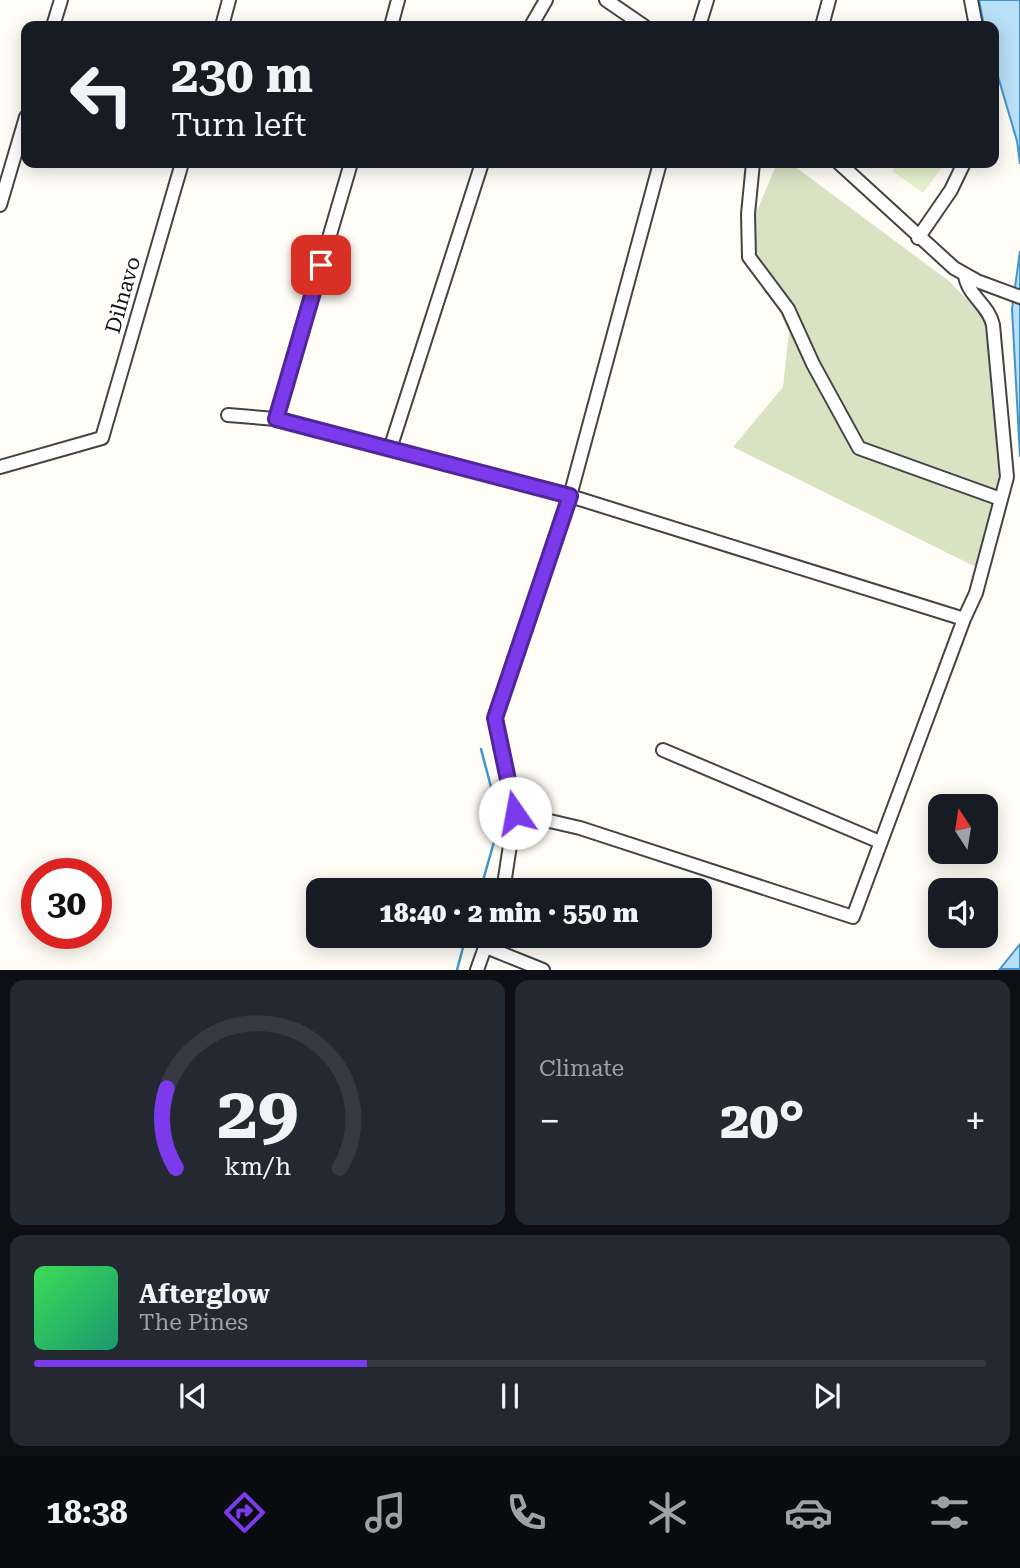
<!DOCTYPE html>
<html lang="en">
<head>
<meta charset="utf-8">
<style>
	:root { --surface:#171b24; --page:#242831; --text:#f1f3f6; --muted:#9ea1a6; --line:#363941; --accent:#7c3aed }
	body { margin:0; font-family:"Roboto Serif",serif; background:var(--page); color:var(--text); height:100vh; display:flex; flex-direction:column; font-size:26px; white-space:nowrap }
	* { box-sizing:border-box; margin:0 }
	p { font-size:23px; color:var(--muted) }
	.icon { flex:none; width:38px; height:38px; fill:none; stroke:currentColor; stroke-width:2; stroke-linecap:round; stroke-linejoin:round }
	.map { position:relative; height:970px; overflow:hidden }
	.drawer { display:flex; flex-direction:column; gap:10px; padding:10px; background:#0d0f14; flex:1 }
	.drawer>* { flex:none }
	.top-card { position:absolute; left:21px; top:21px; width:978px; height:147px; border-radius:14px; box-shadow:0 4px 18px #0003; background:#171b24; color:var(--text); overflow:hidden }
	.needle { width:46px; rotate:348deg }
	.controls { position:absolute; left:928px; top:794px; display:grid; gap:14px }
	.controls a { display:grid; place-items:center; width:70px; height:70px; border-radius:14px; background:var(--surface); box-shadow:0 4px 18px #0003; font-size:35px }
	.speed { position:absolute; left:21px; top:858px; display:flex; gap:14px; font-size:35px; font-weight:700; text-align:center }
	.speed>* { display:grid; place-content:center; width:91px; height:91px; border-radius:50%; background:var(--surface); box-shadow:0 4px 18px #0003; line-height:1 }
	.speed .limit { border:10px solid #d22; background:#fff; color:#111 }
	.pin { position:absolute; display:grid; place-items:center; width:60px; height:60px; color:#fff; margin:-30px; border-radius:14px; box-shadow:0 4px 10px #0006 }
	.me { position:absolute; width:77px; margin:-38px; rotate:348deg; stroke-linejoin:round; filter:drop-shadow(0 0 5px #0008) }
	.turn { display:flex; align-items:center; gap:24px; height:147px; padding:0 35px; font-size:32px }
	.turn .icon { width:91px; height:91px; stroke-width:2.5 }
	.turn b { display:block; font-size:49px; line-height:60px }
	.big { font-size:52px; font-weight:800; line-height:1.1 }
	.drawer .tile { flex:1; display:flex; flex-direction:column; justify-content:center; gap:10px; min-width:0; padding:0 24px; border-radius:14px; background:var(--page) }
	.drawer .dial { align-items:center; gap:0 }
	.dial svg { height:182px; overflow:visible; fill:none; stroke:var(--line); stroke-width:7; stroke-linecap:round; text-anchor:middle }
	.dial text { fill:var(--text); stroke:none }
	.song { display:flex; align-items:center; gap:21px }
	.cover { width:84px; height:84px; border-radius:10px; background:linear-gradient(135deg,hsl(130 70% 55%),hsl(160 70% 35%)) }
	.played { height:7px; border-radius:4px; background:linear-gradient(90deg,var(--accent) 35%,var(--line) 35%) }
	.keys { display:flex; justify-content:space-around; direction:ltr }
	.heat { display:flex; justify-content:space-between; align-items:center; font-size:38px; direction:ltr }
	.drawer .tiles { flex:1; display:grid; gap:10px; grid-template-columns:1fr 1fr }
	.tile:last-child { grid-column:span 2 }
	.trip { position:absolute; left:306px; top:878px; width:406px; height:70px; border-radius:14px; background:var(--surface); box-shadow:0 4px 18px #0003; font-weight:800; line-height:70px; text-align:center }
	.menu { display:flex; height:112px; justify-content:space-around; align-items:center; background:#090b0e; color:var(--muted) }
	.menu .icon { width:49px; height:49px }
	.menu .on { color:var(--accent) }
	.menu b { font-size:32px; color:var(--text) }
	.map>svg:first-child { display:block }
</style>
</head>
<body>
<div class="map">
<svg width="1020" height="970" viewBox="0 0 1020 970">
	<rect width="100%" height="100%" fill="#fffdf5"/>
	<path fill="#d9e3c4" d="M 777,163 L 790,163 L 949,281 L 984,317 L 1001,482 L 978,568 L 733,447 L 783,387 L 789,332 L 754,258 L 754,218 Z"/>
	<path fill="#e6f2cf" d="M 898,163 L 945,163 L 923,193 L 892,171 Z"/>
	<path fill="#b9e0f7" stroke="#3f96cf" stroke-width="2" d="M 979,0 L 1020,0 L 1020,164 L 1017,141 L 994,63 L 994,26 L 984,26 Z
		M 1020,251 L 1020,457 L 1012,309 Z
		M 1020,944 L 1020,969 L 1000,969 Z"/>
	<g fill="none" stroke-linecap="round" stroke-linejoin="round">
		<path stroke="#3f96cf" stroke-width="2.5" d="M 480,891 L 500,821 L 481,749
			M 457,970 L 466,936"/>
		<defs>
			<path id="minor" d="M 606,0 L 644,26
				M 971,0 L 976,26
				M 53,26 L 61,0
				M 222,26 L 229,0
				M 391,26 L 398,0
				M 531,26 L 546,0
				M 699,26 L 707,0
				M 822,26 L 829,0
				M 753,163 L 748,214 L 749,257 L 788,309 L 813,364 L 859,448 L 995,497
				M 839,163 L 954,268 L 977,281 L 1020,297
				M 0,205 L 26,117
				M 918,238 L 951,190 L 964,163
				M 228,415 L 276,419 L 570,496 L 964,619 L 853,917 L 580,828 L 515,813
				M 276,419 L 351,163
				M 390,449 L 482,163
				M 0,467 L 102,438 L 182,163
				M 964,619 L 976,593 L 1007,477 L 993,325 C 989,305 967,295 965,275
				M 663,750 L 880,842
				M 503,891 L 515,813 L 495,718 L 570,496 L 660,163
				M 486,947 L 543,970
				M 477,970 L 489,936"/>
		</defs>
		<use href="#minor" stroke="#444" stroke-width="16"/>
		<use href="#minor" stroke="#fff" stroke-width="12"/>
	</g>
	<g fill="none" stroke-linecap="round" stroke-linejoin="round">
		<defs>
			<path id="route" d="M 321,265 L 276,419 L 570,496 L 495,718 L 515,813"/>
		</defs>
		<use href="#route" stroke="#51269a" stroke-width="18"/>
		<use href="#route" stroke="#7c3aed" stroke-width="12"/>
	</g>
	<g text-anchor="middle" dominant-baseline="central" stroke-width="7" stroke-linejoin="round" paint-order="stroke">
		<g font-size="21" fill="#111" stroke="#fff">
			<text transform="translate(123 295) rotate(-74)">Dilnavo</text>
		</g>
	</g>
</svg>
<div class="controls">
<a><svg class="needle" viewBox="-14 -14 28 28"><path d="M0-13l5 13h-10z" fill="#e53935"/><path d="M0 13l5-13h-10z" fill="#9ea1a6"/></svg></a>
<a><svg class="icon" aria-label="sound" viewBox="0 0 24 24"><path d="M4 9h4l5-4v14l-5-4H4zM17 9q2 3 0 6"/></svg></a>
</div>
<div class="speed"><div class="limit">30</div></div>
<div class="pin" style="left:321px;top:265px;background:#d93025"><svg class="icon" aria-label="arrive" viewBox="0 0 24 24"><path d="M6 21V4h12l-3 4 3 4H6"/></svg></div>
<svg class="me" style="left:515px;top:813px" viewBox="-20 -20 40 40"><circle r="19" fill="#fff"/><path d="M0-13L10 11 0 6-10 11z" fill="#7c3aed"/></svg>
<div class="trip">18:40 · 2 min · 550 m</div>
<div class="top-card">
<div class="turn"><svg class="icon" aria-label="left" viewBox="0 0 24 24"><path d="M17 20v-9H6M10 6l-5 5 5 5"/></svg><div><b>230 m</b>Turn left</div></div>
</div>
</div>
<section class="drawer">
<div class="tiles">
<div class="tile dial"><svg viewBox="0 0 100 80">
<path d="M14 69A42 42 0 1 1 86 69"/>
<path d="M14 69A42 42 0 0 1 10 34" stroke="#7c3aed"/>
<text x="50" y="56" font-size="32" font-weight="700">29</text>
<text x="50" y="72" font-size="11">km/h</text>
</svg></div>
<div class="tile"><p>Climate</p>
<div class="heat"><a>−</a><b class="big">20°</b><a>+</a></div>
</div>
<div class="tile">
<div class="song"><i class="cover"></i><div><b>Afterglow</b><p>The Pines</p></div></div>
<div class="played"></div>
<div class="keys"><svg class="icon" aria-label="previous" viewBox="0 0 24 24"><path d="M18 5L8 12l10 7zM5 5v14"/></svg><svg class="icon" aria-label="pause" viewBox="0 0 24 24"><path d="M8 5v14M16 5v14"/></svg><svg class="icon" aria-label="next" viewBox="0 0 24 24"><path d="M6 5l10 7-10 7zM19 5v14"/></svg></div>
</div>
</div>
</section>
<nav class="menu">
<b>18:38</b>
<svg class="icon on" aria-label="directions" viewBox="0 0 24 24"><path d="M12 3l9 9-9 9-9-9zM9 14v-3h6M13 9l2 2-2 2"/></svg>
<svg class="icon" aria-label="music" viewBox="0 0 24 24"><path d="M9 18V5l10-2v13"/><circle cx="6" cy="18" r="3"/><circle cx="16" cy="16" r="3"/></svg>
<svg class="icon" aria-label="phone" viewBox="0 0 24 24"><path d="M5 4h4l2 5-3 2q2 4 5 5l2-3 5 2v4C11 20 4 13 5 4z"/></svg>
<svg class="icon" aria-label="climate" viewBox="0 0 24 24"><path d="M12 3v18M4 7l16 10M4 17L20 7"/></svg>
<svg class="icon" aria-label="car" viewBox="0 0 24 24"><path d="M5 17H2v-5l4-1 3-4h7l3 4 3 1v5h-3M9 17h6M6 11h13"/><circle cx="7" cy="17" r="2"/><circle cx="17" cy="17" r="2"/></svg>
<svg class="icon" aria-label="filters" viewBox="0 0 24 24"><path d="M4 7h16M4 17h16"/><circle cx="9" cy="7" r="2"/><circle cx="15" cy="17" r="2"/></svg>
</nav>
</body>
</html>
